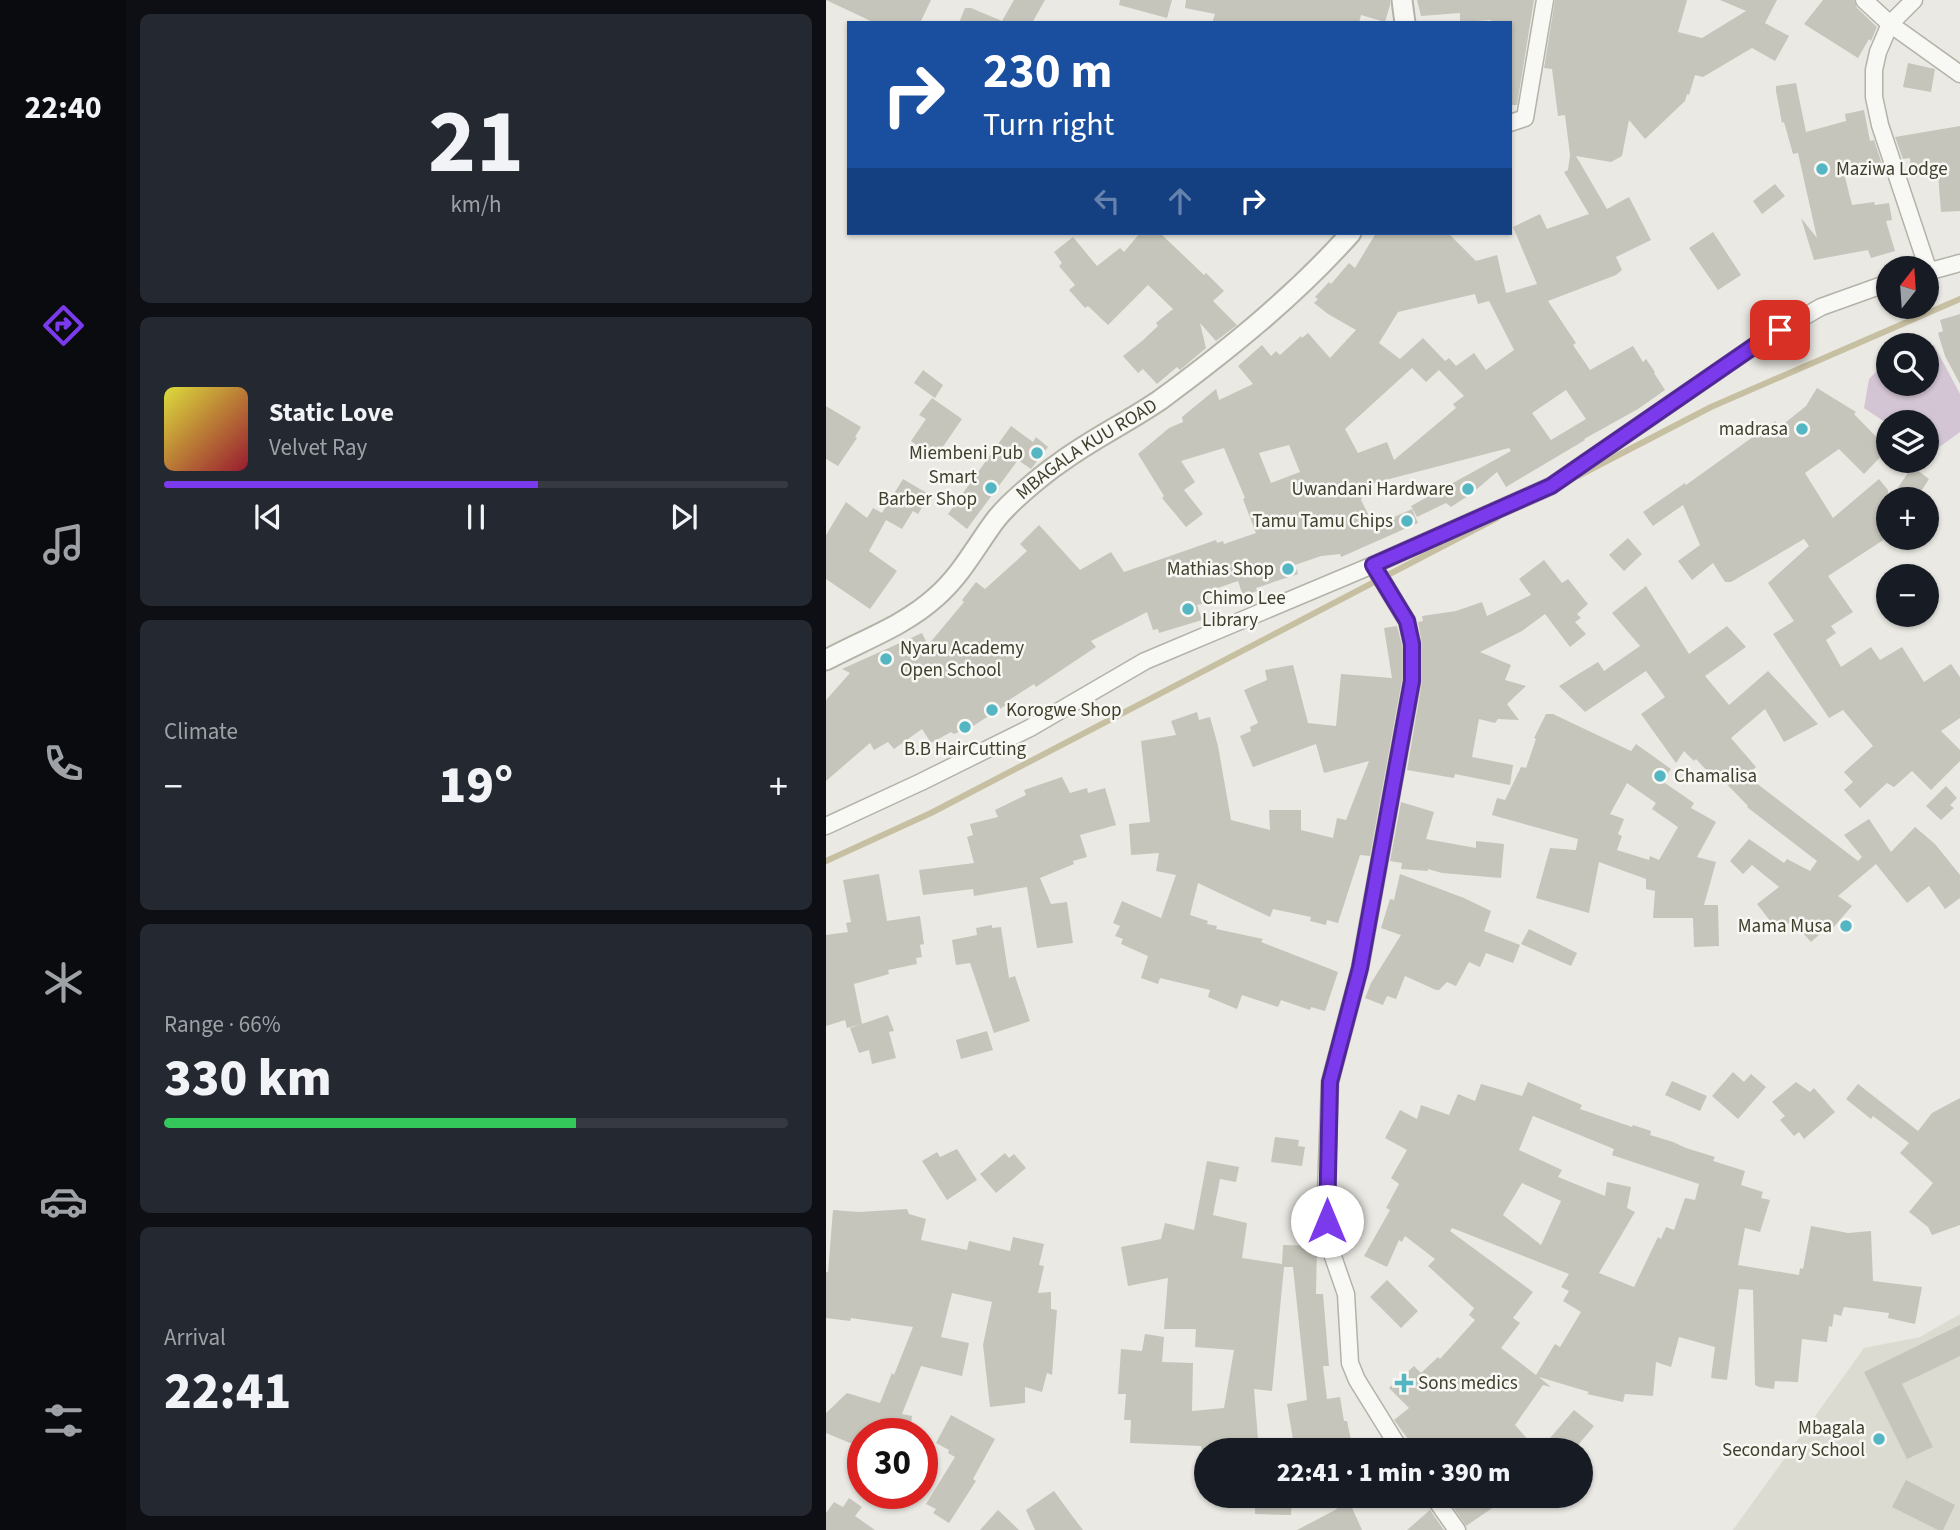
<!DOCTYPE html>
<html lang="en">
<head>
<meta charset="utf-8">
<style>
	:root { --surface:#171b24; --page:#242831; --text:#f1f3f6; --muted:#9ea1a6; --line:#363941; --accent:#7c3aed }
	body { margin:0; font-family:"Source Sans 3",sans-serif; background:var(--page); color:var(--text); height:100vh; display:flex; flex-direction:column; font-size:26px; white-space:nowrap }
	* { box-sizing:border-box; margin:0 }
	p { font-size:23px; color:var(--muted) }
	.icon { flex:none; width:38px; height:38px; fill:none; stroke:currentColor; stroke-width:2; stroke-linecap:round; stroke-linejoin:round }
	.map { position:relative; flex:1; overflow:hidden }
	.side { display:flex; flex-direction:column; gap:14px; padding:14px; background:#0d0f14; width:700px }
	.side>* { flex:none }
	.guide { position:absolute; left:21px; top:21px; width:665px; height:214px; border-radius:0px; box-shadow:0 2px 5px #0004; background:#1a4fa0; color:#fff; overflow:hidden }
	.needle { width:46px; rotate:17deg }
	.fabs { position:absolute; left:1050px; top:256px; display:grid; gap:14px }
	.fabs a { display:grid; place-items:center; width:63px; height:63px; border-radius:50%; background:var(--surface); box-shadow:0 2px 5px #0004; font-size:35px }
	.speed { position:absolute; left:21px; top:1418px; display:flex; gap:14px; font-size:35px; font-weight:700; text-align:center }
	.speed>* { display:grid; place-content:center; width:91px; height:91px; border-radius:50%; background:var(--surface); box-shadow:0 2px 5px #0004; line-height:1 }
	.speed .limit { border:10px solid #d22; background:#fff; color:#111 }
	.pin { position:absolute; display:grid; place-items:center; width:60px; height:60px; color:#fff; margin:-30px; border-radius:14px; box-shadow:0 4px 10px #0006 }
	.me { position:absolute; width:77px; margin:-38px; rotate:0deg; stroke-linejoin:round; filter:drop-shadow(0 0 5px #0008) }
	.turn { display:flex; align-items:center; gap:24px; height:147px; padding:0 21px; font-size:32px }
	.turn .icon { width:91px; height:91px; stroke-width:2.5 }
	.turn b { display:block; font-size:49px; line-height:60px }
	.lanes { display:flex; align-items:center; height:66px; padding:0 21px; background:#0003; justify-content:center; gap:35px; direction:ltr }
	.lanes .off { opacity:.35 }
	.big { font-size:52px; font-weight:800; line-height:1.1 }
	.side .card { flex:1; display:flex; flex-direction:column; justify-content:center; gap:10px; min-width:0; padding:0 24px; border-radius:10px; background:var(--page) }
	.side .dial { align-items:center; gap:0 }
	.dial b { font-size:91px; line-height:1 }
	.song { display:flex; align-items:center; gap:21px }
	.cover { width:84px; height:84px; border-radius:10px; background:linear-gradient(135deg,hsl(60 70% 55%),hsl(350 70% 35%)) }
	.played { height:7px; border-radius:4px; background:linear-gradient(90deg,var(--accent) 60%,var(--line) 60%) }
	.keys { display:flex; justify-content:space-around; direction:ltr }
	.heat { display:flex; justify-content:space-between; align-items:center; font-size:38px; direction:ltr }
	.charge { height:10px; border-radius:5px; background:linear-gradient(90deg,#34c759 66%,var(--line) 0) }
	.trip { position:absolute; left:368px; top:1438px; width:399px; height:70px; border-radius:35px; background:var(--surface); box-shadow:0 2px 5px #0004; font-weight:800; line-height:70px; text-align:center }
	main { display:flex; flex:1; min-height:0 }
	.tabs { display:flex; flex-direction:column; width:126px; justify-content:space-around; align-items:center; background:#090b0e; color:var(--muted) }
	.tabs .icon { width:49px; height:49px }
	.tabs .active { color:var(--accent) }
	.tabs b { font-size:32px; color:var(--text) }
	.map>svg:first-child { display:block }
</style>
</head>
<body>
<main>
<nav class="tabs">
<b>22:40</b>
<svg class="icon active" aria-label="directions" viewBox="0 0 24 24"><path d="M12 3l9 9-9 9-9-9zM9 14v-3h6M13 9l2 2-2 2"/></svg>
<svg class="icon" aria-label="music" viewBox="0 0 24 24"><path d="M9 18V5l10-2v13"/><circle cx="6" cy="18" r="3"/><circle cx="16" cy="16" r="3"/></svg>
<svg class="icon" aria-label="phone" viewBox="0 0 24 24"><path d="M5 4h4l2 5-3 2q2 4 5 5l2-3 5 2v4C11 20 4 13 5 4z"/></svg>
<svg class="icon" aria-label="climate" viewBox="0 0 24 24"><path d="M12 3v18M4 7l16 10M4 17L20 7"/></svg>
<svg class="icon" aria-label="car" viewBox="0 0 24 24"><path d="M5 17H2v-5l4-1 3-4h7l3 4 3 1v5h-3M9 17h6M6 11h13"/><circle cx="7" cy="17" r="2"/><circle cx="17" cy="17" r="2"/></svg>
<svg class="icon" aria-label="filters" viewBox="0 0 24 24"><path d="M4 7h16M4 17h16"/><circle cx="9" cy="7" r="2"/><circle cx="15" cy="17" r="2"/></svg>
</nav>
<section class="side">
<div class="card dial"><b>21</b><p>km/h</p></div>
<div class="card">
<div class="song"><i class="cover"></i><div><b>Static Love</b><p>Velvet Ray</p></div></div>
<div class="played"></div>
<div class="keys"><svg class="icon" aria-label="previous" viewBox="0 0 24 24"><path d="M18 5L8 12l10 7zM5 5v14"/></svg><svg class="icon" aria-label="pause" viewBox="0 0 24 24"><path d="M8 5v14M16 5v14"/></svg><svg class="icon" aria-label="next" viewBox="0 0 24 24"><path d="M6 5l10 7-10 7zM19 5v14"/></svg></div>
</div>
<div class="card"><p>Climate</p>
<div class="heat"><a>−</a><b class="big">19°</b><a>+</a></div>
</div>
<div class="card"><p>Range · 66%</p><b class="big">330 km</b><div class="charge"></div></div>
<div class="card"><p>Arrival</p><b class="big">22:41</b></div>
</section>
<div class="map">
<svg width="1134" height="1530" viewBox="0 0 1134 1530">
	<rect width="100%" height="100%" fill="#eae9e3"/>
	<path fill="#dcdbd1" d="M 1134,1314 L 1134,1530 L 907,1530 L 1038,1348 L 1094,1337 Z"/>
	<path fill="#d3c5d3" d="M 1108,345 L 1134,394 L 1134,432 L 1105,453 L 1101,450 L 1101,422 L 1062,422 L 1062,424 L 1038,408 L 1043,379 L 1062,360 L 1062,383 L 1101,383 L 1101,346 Z"/>
	<g fill="none" stroke-linecap="round" stroke-linejoin="round">
		<path stroke="#c7bfa1" stroke-width="6" d="M 752,476 L 885,407 L 1134,299
			M 0,861 L 105,813 L 671,518"/>
	</g>
	<path fill="#c6c5bb" fill-rule="evenodd" d="M 0,0 L 105,0 L 94,23 L 49,23 Z
		M 188,0 L 219,0 L 206,23 L 133,23 L 139,8 L 145,8 L 176,21 Z
		M 294,0 L 346,0 L 341,18 L 293,5 Z
		M 360,0 L 564,0 L 564,5 L 559,22 L 535,15 L 533,23 L 386,23 L 389,14 L 359,8 Z
		M 591,0 L 708,0 L 691,105 L 684,105 L 684,23 L 665,23 L 665,20 L 634,22 L 634,13 L 595,16 Z
		M 729,0 L 861,0 L 852,32 L 876,38 L 920,11 L 894,0 L 951,0 L 939,23 L 963,36 L 949,61 L 926,48 L 877,77 L 869,75 L 863,95 L 861,94 L 859,101 L 819,139 L 803,120 L 796,156 L 785,162 L 750,156 L 781,209 L 803,197 L 825,240 L 790,257 L 796,270 L 790,275 L 722,301 L 750,343 L 747,345 L 764,370 L 807,346 L 817,362 L 820,359 L 829,372 L 828,373 L 839,390 L 812,409 L 758,439 L 759,440 L 680,487 L 671,472 L 645,494 L 625,507 L 620,503 L 591,517 L 585,506 L 685,451 L 683,448 L 540,485 L 535,500 L 548,526 L 586,509 L 592,523 L 515,557 L 514,554 L 495,556 L 469,565 L 472,574 L 430,588 L 431,591 L 417,596 L 412,581 L 380,592 L 383,602 L 371,605 L 376,620 L 333,633 L 332,629 L 327,630 L 321,612 L 265,641 L 270,647 L 210,687 L 208,684 L 178,703 L 180,705 L 147,726 L 128,734 L 125,732 L 105,743 L 96,729 L 68,749 L 62,742 L 48,750 L 44,743 L 0,781 L 0,700 L 24,673 L 16,669 L 96,633 L 102,645 L 138,602 L 136,600 L 150,582 L 159,589 L 201,551 L 194,544 L 213,525 L 254,570 L 285,552 L 298,572 L 390,540 L 391,543 L 397,541 L 398,544 L 430,533 L 417,499 L 419,498 L 398,448 L 355,461 L 369,482 L 358,490 L 377,514 L 360,527 L 336,498 L 338,496 L 312,454 L 343,428 L 357,422 L 356,417 L 390,389 L 393,400 L 427,384 L 412,366 L 436,345 L 445,356 L 450,351 L 454,355 L 475,336 L 476,338 L 482,333 L 504,358 L 530,330 L 502,314 L 488,303 L 492,299 L 489,297 L 503,282 L 505,284 L 523,263 L 529,268 L 550,233 L 622,233 L 650,261 L 671,255 L 680,293 L 711,284 L 687,227 L 714,214 L 721,229 L 763,214 L 738,172 L 742,170 L 744,155 L 739,115 L 732,116 L 726,69 L 718,68 ZM 649,294 L 652,304 L 663,301 L 688,350 L 660,370 L 648,353 L 630,366 L 623,358 L 619,361 L 597,338 L 574,359 L 553,343 L 572,312 ZM 586,368 L 600,382 L 613,370 L 638,396 L 627,404 L 630,408 L 568,460 L 561,442 L 532,453 L 519,429 ZM 740,390 L 760,419 L 725,440 L 706,413 ZM 463,445 L 474,472 L 445,483 L 433,453 Z
		M 997,0 L 1028,0 L 1031,8 L 1051,27 L 1045,41 L 1043,39 L 1032,58 L 978,24 Z
		M 1082,63 L 1109,69 L 1105,92 L 1077,87 Z
		M 970,83 L 980,132 L 1020,121 L 1019,114 L 1038,110 L 1044,141 L 1048,140 L 1056,164 L 1018,173 L 1026,205 L 1048,202 L 1049,205 L 1063,203 L 1066,220 L 1060,221 L 1069,251 L 1045,258 L 1042,250 L 988,260 L 975,218 L 991,238 L 972,153 L 967,154 L 958,122 L 956,123 L 950,91 L 950,86 Z
		M 1134,126 L 1134,211 L 1115,212 L 1112,174 L 1085,177 L 1084,158 L 1077,159 L 1069,137 Z
		M 949,184 L 959,196 L 936,214 L 927,201 Z
		M 887,232 L 915,275 L 892,290 L 863,248 Z
		M 314,233 L 334,233 L 378,275 L 380,273 L 398,291 L 387,301 L 411,325 L 390,341 L 374,323 L 380,348 L 354,370 L 351,367 L 331,384 L 317,369 L 312,373 L 297,356 L 316,341 L 332,326 L 330,323 L 347,309 L 322,285 L 282,325 L 262,306 L 259,308 L 243,290 L 249,285 L 233,266 L 236,263 L 228,252 L 247,237 L 271,266 L 294,248 L 298,252 Z
		M 1134,314 L 1134,384 L 1119,356 L 1112,333 L 1117,331 L 1114,320 Z
		M 97,370 L 117,385 L 109,398 L 88,383 Z
		M 991,388 L 1030,412 L 1028,414 L 1062,449 L 1038,474 L 1013,449 L 979,473 L 1007,518 L 1053,479 L 1062,490 L 1062,537 L 1002,576 L 1027,612 L 1005,626 L 1010,633 L 1000,640 L 1015,667 L 1045,647 L 1054,660 L 1076,647 L 1098,682 L 1125,664 L 1134,677 L 1134,718 L 1115,731 L 1134,750 L 1134,761 L 1105,790 L 1086,771 L 1068,787 L 1061,783 L 1034,808 L 1018,790 L 1027,782 L 1018,772 L 1047,746 L 1017,710 L 1003,718 L 947,634 L 968,621 L 942,583 L 983,546 L 978,539 L 905,582 L 899,582 L 887,563 L 866,580 L 852,561 L 874,545 L 857,505 L 827,526 L 817,512 L 859,483 L 860,485 L 949,421 L 954,427 L 980,406 Z
		M 106,398 L 136,419 L 114,451 L 107,446 L 102,453 L 85,441 L 100,419 L 93,415 Z
		M 0,406 L 35,427 L 29,437 L 31,438 L 12,466 L 0,459 Z
		M 185,426 L 207,442 L 210,437 L 222,447 L 205,469 L 192,460 L 141,529 L 122,514 Z
		M 1084,470 L 1091,470 L 1103,479 L 1090,499 L 1064,499 Z
		M 77,479 L 104,495 L 92,514 L 87,511 L 76,529 L 60,520 L 43,551 L 71,571 L 44,609 L 0,579 L 0,535 L 20,502 L 41,518 L 47,508 L 56,513 Z
		M 802,538 L 816,554 L 798,571 L 783,555 Z
		M 718,560 L 736,583 L 742,579 L 762,604 L 751,614 L 755,618 L 749,622 L 760,634 L 744,647 L 719,614 L 696,631 L 654,652 L 685,665 L 679,680 L 700,686 L 681,704 L 693,720 L 672,719 L 669,723 L 653,719 L 646,757 L 687,765 L 684,785 L 629,774 L 628,778 L 581,770 L 596,681 L 596,644 L 592,622 L 597,621 L 596,616 L 630,611 L 656,602 L 661,616 L 705,595 L 693,579 Z
		M 820,586 L 863,654 L 901,626 L 920,647 L 879,676 L 903,705 L 942,671 L 992,724 L 958,742 L 939,709 L 905,738 L 930,767 L 921,776 L 1032,861 L 1036,857 L 1018,835 L 1043,819 L 1065,852 L 1089,827 L 1109,844 L 1134,875 L 1134,898 L 1119,909 L 1103,886 L 1081,903 L 1050,864 L 1012,896 L 1026,906 L 1006,929 L 1003,926 L 985,942 L 966,921 L 952,931 L 931,904 L 953,887 L 926,865 L 917,874 L 904,861 L 923,839 L 958,863 L 961,859 L 984,871 L 991,861 L 921,807 L 922,806 L 887,770 L 883,773 L 870,759 L 868,761 L 858,751 L 850,763 L 815,714 L 839,697 L 820,671 L 759,712 L 733,686 L 772,662 L 778,671 L 814,646 L 786,613 Z
		M 571,626 L 576,645 L 576,680 L 544,856 L 534,855 L 512,923 L 501,920 L 500,925 L 484,921 L 485,917 L 447,909 L 444,917 L 372,883 L 364,915 L 382,921 L 381,924 L 391,926 L 390,929 L 437,939 L 435,942 L 512,972 L 499,1011 L 485,1007 L 484,1010 L 455,1000 L 452,1007 L 416,995 L 411,1009 L 382,997 L 384,990 L 334,978 L 332,984 L 315,978 L 322,956 L 295,944 L 297,939 L 289,936 L 294,926 L 287,923 L 296,901 L 335,918 L 350,875 L 330,871 L 333,853 L 305,855 L 303,824 L 324,822 L 315,741 L 350,735 L 345,721 L 371,712 L 373,720 L 384,717 L 392,746 L 405,820 L 444,830 L 443,810 L 475,810 L 475,830 L 507,838 L 511,818 L 520,820 L 543,761 L 498,773 L 490,744 L 427,767 L 414,736 L 425,731 L 424,727 L 432,723 L 418,690 L 441,680 L 439,670 L 467,665 L 482,723 L 510,726 L 515,674 L 566,678 L 558,628 Z
		M 720,714 L 727,714 L 805,751 L 810,744 L 845,769 L 836,781 L 868,803 L 865,808 L 890,822 L 871,857 L 890,862 L 878,905 L 892,905 L 893,946 L 868,947 L 867,918 L 827,918 L 829,891 L 820,889 L 820,879 L 773,862 L 763,913 L 710,898 L 724,848 L 750,850 L 752,839 L 666,815 L 671,798 L 679,800 L 695,767 L 700,768 L 710,739 L 708,738 ZM 801,783 L 830,803 L 826,809 L 852,827 L 833,860 L 824,856 L 823,860 L 791,850 L 796,836 L 792,834 L 798,819 L 784,814 Z
		M 236,777 L 244,793 L 261,788 L 262,793 L 279,788 L 290,825 L 254,835 L 261,857 L 247,861 L 248,864 L 214,878 L 225,904 L 241,902 L 247,943 L 211,948 L 201,887 L 148,896 L 147,889 L 97,895 L 93,870 L 148,863 L 141,837 L 147,835 L 144,824 L 172,817 L 169,810 L 200,795 L 198,790 Z
		M 1120,786 L 1131,798 L 1124,805 L 1128,808 L 1115,820 L 1100,806 Z
		M 575,802 L 608,812 L 600,839 L 650,848 L 650,841 L 678,844 L 675,878 L 616,873 L 602,869 L 602,871 L 575,869 L 576,863 L 564,861 Z
		M 53,874 L 61,921 L 94,916 L 98,944 L 94,945 L 96,957 L 90,958 L 91,964 L 62,970 L 63,974 L 28,984 L 36,1024 L 21,1028 L 19,1020 L 0,1026 L 0,935 L 22,932 L 20,923 L 25,922 L 17,880 Z
		M 574,874 L 638,898 L 665,911 L 658,931 L 694,945 L 687,963 L 660,953 L 654,967 L 643,962 L 630,986 L 621,982 L 613,990 L 610,990 L 579,976 L 570,999 L 561,996 L 557,1005 L 539,998 L 545,983 L 575,935 L 555,928 L 564,899 L 568,900 Z
		M 166,925 L 166,928 L 175,927 L 183,978 L 189,976 L 204,1021 L 168,1033 L 144,963 L 130,965 L 126,940 L 151,935 L 150,928 Z
		M 703,929 L 751,953 L 745,966 L 695,944 Z
		M 62,1015 L 68,1031 L 63,1032 L 70,1058 L 46,1064 L 43,1050 L 33,1053 L 24,1028 Z
		M 161,1031 L 167,1050 L 135,1059 L 130,1040 Z
		M 907,1072 L 918,1082 L 925,1074 L 940,1087 L 912,1119 L 886,1096 Z
		M 846,1081 L 881,1096 L 874,1111 L 839,1095 Z
		M 702,1082 L 756,1105 L 754,1109 L 806,1127 L 807,1125 L 825,1131 L 824,1135 L 847,1142 L 860,1148 L 889,1157 L 887,1161 L 919,1171 L 915,1185 L 937,1192 L 935,1198 L 944,1200 L 934,1232 L 919,1228 L 912,1265 L 973,1275 L 974,1268 L 977,1269 L 985,1226 L 1022,1233 L 1045,1231 L 1047,1281 L 1096,1287 L 1089,1324 L 1062,1318 L 1063,1313 L 1018,1307 L 1015,1316 L 1008,1314 L 1006,1327 L 1003,1326 L 1001,1342 L 976,1339 L 972,1382 L 949,1381 L 948,1389 L 933,1387 L 929,1385 L 927,1290 L 913,1289 L 901,1380 L 885,1378 L 889,1347 L 853,1337 L 845,1367 L 830,1362 L 827,1396 L 799,1394 L 797,1402 L 761,1394 L 763,1392 L 713,1377 L 725,1387 L 717,1385 L 689,1425 L 712,1451 L 591,1451 L 568,1420 L 583,1408 L 563,1388 L 588,1366 L 595,1373 L 612,1357 L 614,1359 L 649,1320 L 643,1315 L 648,1308 L 602,1266 L 609,1259 L 579,1236 L 576,1242 L 573,1240 L 561,1267 L 538,1256 L 564,1210 L 560,1208 L 573,1184 L 565,1178 L 581,1150 L 559,1138 L 574,1110 L 591,1119 L 595,1105 L 623,1115 L 632,1094 L 649,1101 L 655,1084 L 696,1096 ZM 707,1116 L 788,1149 L 786,1155 L 873,1184 L 869,1200 L 859,1198 L 848,1230 L 840,1227 L 835,1239 L 832,1237 L 808,1287 L 773,1273 L 809,1212 L 801,1208 L 805,1187 L 781,1182 L 779,1196 L 732,1177 L 736,1170 L 693,1150 ZM 696,1183 L 735,1201 L 715,1245 L 677,1215 ZM 626,1228 L 743,1274 L 735,1287 L 743,1291 L 737,1301 L 755,1312 L 734,1347 L 729,1344 L 710,1375 L 675,1348 L 694,1323 L 687,1318 L 707,1292 L 624,1231 Z
		M 970,1082 L 984,1092 L 988,1088 L 1009,1112 L 978,1139 L 973,1132 L 968,1136 L 954,1120 L 959,1116 L 946,1102 Z
		M 1032,1084 L 1092,1131 L 1106,1113 L 1134,1098 L 1134,1225 L 1106,1235 L 1102,1227 L 1083,1212 L 1107,1183 L 1074,1153 L 1083,1143 L 1047,1116 L 1045,1119 L 1020,1099 Z
		M 449,1137 L 473,1140 L 472,1146 L 479,1147 L 476,1166 L 445,1162 Z
		M 131,1149 L 151,1180 L 121,1200 L 96,1161 L 111,1152 L 114,1157 Z
		M 179,1153 L 183,1158 L 188,1154 L 200,1168 L 170,1193 L 154,1174 Z
		M 381,1161 L 413,1167 L 410,1182 L 394,1179 L 387,1215 L 421,1223 L 416,1258 L 456,1264 L 457,1245 L 491,1246 L 490,1294 L 497,1294 L 503,1366 L 497,1366 L 501,1399 L 514,1397 L 518,1421 L 521,1421 L 526,1445 L 510,1448 L 510,1451 L 469,1451 L 461,1404 L 481,1400 L 467,1267 L 458,1267 L 446,1391 L 428,1389 L 433,1451 L 376,1451 L 375,1446 L 304,1443 L 305,1420 L 298,1420 L 300,1394 L 292,1394 L 295,1349 L 316,1351 L 319,1334 L 338,1337 L 336,1362 L 367,1363 L 366,1411 L 398,1408 L 408,1350 L 369,1347 L 370,1329 L 338,1329 L 342,1278 L 302,1286 L 295,1247 L 335,1239 L 339,1223 L 368,1230 Z
		M 81,1209 L 83,1214 L 100,1219 L 95,1240 L 141,1250 L 143,1241 L 184,1251 L 187,1237 L 218,1244 L 213,1265 L 218,1266 L 212,1293 L 225,1292 L 225,1309 L 231,1310 L 226,1375 L 221,1373 L 216,1392 L 199,1387 L 199,1403 L 164,1407 L 157,1345 L 166,1302 L 126,1293 L 115,1337 L 143,1343 L 136,1376 L 95,1366 L 76,1414 L 86,1416 L 84,1433 L 37,1433 L 37,1445 L 24,1443 L 0,1433 L 0,1413 L 21,1393 L 54,1403 L 66,1373 L 68,1375 L 87,1327 L 25,1318 L 24,1321 L 0,1318 L 0,1272 L 2,1272 L 7,1210 L 33,1212 Z
		M 561,1280 L 592,1311 L 575,1328 L 544,1297 Z
		M 1134,1325 L 1134,1356 L 1076,1384 L 1107,1447 L 1081,1459 L 1038,1372 Z
		M 748,1410 L 768,1426 L 747,1451 L 713,1451 Z
		M 125,1415 L 169,1439 L 147,1479 L 150,1481 L 123,1523 L 107,1513 L 110,1509 L 100,1504 L 129,1457 L 122,1453 L 123,1450 L 110,1443 Z
		M 1080,1480 L 1129,1505 L 1117,1530 L 1112,1530 L 1066,1507 Z
		M 228,1491 L 247,1517 L 257,1530 L 209,1530 L 200,1510 Z
		M 429,1496 L 466,1496 L 465,1515 L 429,1514 Z
		M 620,1496 L 684,1496 L 640,1526 Z
		M 23,1498 L 36,1507 L 29,1516 L 49,1530 L 0,1530 L 0,1513 L 8,1502 L 17,1507 Z
		M 522,1499 L 536,1530 L 471,1530 L 511,1509 L 509,1504 Z
		M 172,1510 L 193,1530 L 154,1530 Z
		M 604,1510 L 618,1530 L 581,1530 Z"/>
	<g fill="none" stroke-linecap="round" stroke-linejoin="round">
		<defs>
			<path id="minor" d="M 1038,0 L 1064,24 L 1134,74
				M 1088,0 L 1064,24 L 1052,52 L 1048,70 L 1048,97 L 1054,125 L 1103,272
				M 684,123 L 699,118 L 719,0
				M 1101,272 L 1134,263
				M 547,565 L 581,621 L 586,644 L 586,681 L 534,968 L 504,1082 L 500,1192 L 504,1248 L 520,1294 L 524,1363 L 531,1380 L 575,1451
				M 0,826 L 95,782 L 204,728 L 319,661 L 547,565 L 725,486 L 934,342 L 995,307 L 1062,283
				M 607,1496 L 631,1530"/>
			<g id="tertiary">
				<path d="M 576,0 L 579,23"/>
				<path id="s1" d="M 0,660 C 37,640 78,626 110,597 C 135,575 149,548 168,522 C 181,504 216,475 235,462 C 266,439 302,422 334,400 C 402,350 469,296 525,233"/>
			</g>
		</defs>
		<use href="#minor" stroke="#b4b3a8" stroke-width="19"/>
		<use href="#tertiary" stroke="#b4b3a8" stroke-width="23"/>
		<use href="#minor" stroke="#f8f8f5" stroke-width="16"/>
		<use href="#tertiary" stroke="#f8f8f5" stroke-width="19"/>
	</g>
	<g fill="none" stroke-linecap="round" stroke-linejoin="round">
		<defs>
			<path id="route" d="M 501,1221 L 504,1082 L 534,968 L 586,681 L 586,644 L 581,621 L 547,565 L 725,486 L 934,342 L 954,330"/>
		</defs>
		<use href="#route" stroke="#51269a" stroke-width="18"/>
		<use href="#route" stroke="#7c3aed" stroke-width="12"/>
	</g>
	<g fill="#54b5c3" stroke="#f7f7f3" stroke-width="2.5">
		<circle cx="996" cy="169" r="7"/>
		<circle cx="976" cy="429" r="7"/>
		<circle cx="211" cy="453" r="7"/>
		<circle cx="165" cy="488" r="7"/>
		<circle cx="642" cy="489" r="7"/>
		<circle cx="581" cy="521" r="7"/>
		<circle cx="462" cy="569" r="7"/>
		<circle cx="362" cy="609" r="7"/>
		<circle cx="60" cy="659" r="7"/>
		<circle cx="166" cy="710" r="7"/>
		<circle cx="139" cy="727" r="7"/>
		<circle cx="834" cy="776" r="7"/>
		<circle cx="1020" cy="926" r="7"/>
		<path d="M574.5 1372.5h7v7h7v7h-7v7h-7v-7h-7v-7h7z"/>
		<circle cx="1053" cy="1439" r="7"/>
	</g>
	<g text-anchor="middle" dominant-baseline="central" stroke-width="5" stroke-linejoin="round" paint-order="stroke">
		<g font-size="19" fill="#413f2c" stroke="#f7f7f3" text-anchor="end">
			<text x="1010" y="169" text-anchor="start">Maziwa Lodge</text>
			<text x="962" y="429">madrasa</text>
			<text x="197" y="453">Miembeni Pub</text>
			<text x="151" y="477">Smart<tspan x="151" dy="22">Barber Shop</tspan></text>
			<text x="628" y="489">Uwandani Hardware</text>
			<text x="567" y="521">Tamu Tamu Chips</text>
			<text x="448" y="569">Mathias Shop</text>
			<text x="376" y="598" text-anchor="start">Chimo Lee<tspan x="376" dy="22">Library</tspan></text>
			<text x="74" y="648" text-anchor="start">Nyaru Academy<tspan x="74" dy="22">Open School</tspan></text>
			<text x="180" y="710" text-anchor="start">Korogwe Shop</text>
			<text x="139" y="749" text-anchor="middle">B.B HairCutting</text>
			<text x="848" y="776" text-anchor="start">Chamalisa</text>
			<text x="1006" y="926">Mama Musa</text>
			<text x="592" y="1383" text-anchor="start">Sons medics</text>
			<text x="1039" y="1428">Mbagala<tspan x="1039" dy="22">Secondary School</tspan></text>
		</g>
		<g font-size="19" fill="#413f2c" stroke="#f7f7f3">
			<text stroke="none"><textPath href="#s1" startOffset="341">MBAGALA KUU ROAD</textPath></text>
		</g>
	</g>
</svg>
<div class="fabs">
<a><svg class="needle" viewBox="-14 -14 28 28"><path d="M0-13l5 13h-10z" fill="#e53935"/><path d="M0 13l5-13h-10z" fill="#9ea1a6"/></svg></a>
<a><svg class="icon" aria-label="search" viewBox="0 0 24 24"><circle cx="10" cy="10" r="6"/><path d="M15 15l6 6"/></svg></a>
<a><svg class="icon" aria-label="layers" viewBox="0 0 24 24"><path d="M12 4l9 5-9 5-9-5zM3 14l9 5 9-5"/></svg></a>
<a>+</a>
<a>−</a>
</div>
<div class="speed"><div class="limit">30</div></div>
<div class="pin" style="left:954px;top:330px;background:#d93025"><svg class="icon" aria-label="arrive" viewBox="0 0 24 24"><path d="M6 21V4h12l-3 4 3 4H6"/></svg></div>
<svg class="me" style="left:501px;top:1221px" viewBox="-20 -20 40 40"><circle r="19" fill="#fff"/><path d="M0-13L10 11 0 6-10 11z" fill="#7c3aed"/></svg>
<div class="trip">22:41 · 1 min · 390 m</div>
<div class="guide">
<div class="turn"><svg class="icon" aria-label="right" viewBox="0 0 24 24"><path d="M7 20v-9h11M14 6l5 5-5 5"/></svg><div><b>230 m</b>Turn right</div></div>
<div class="lanes"><svg class="icon off" aria-label="left" viewBox="0 0 24 24"><path d="M17 20v-9H6M10 6l-5 5 5 5"/></svg><svg class="icon off" aria-label="ahead" viewBox="0 0 24 24"><path d="M12 20V5M6 11l6-6 6 6"/></svg><svg class="icon" aria-label="right" viewBox="0 0 24 24"><path d="M7 20v-9h11M14 6l5 5-5 5"/></svg></div>
</div>
</div>
</main>
</body>
</html>
